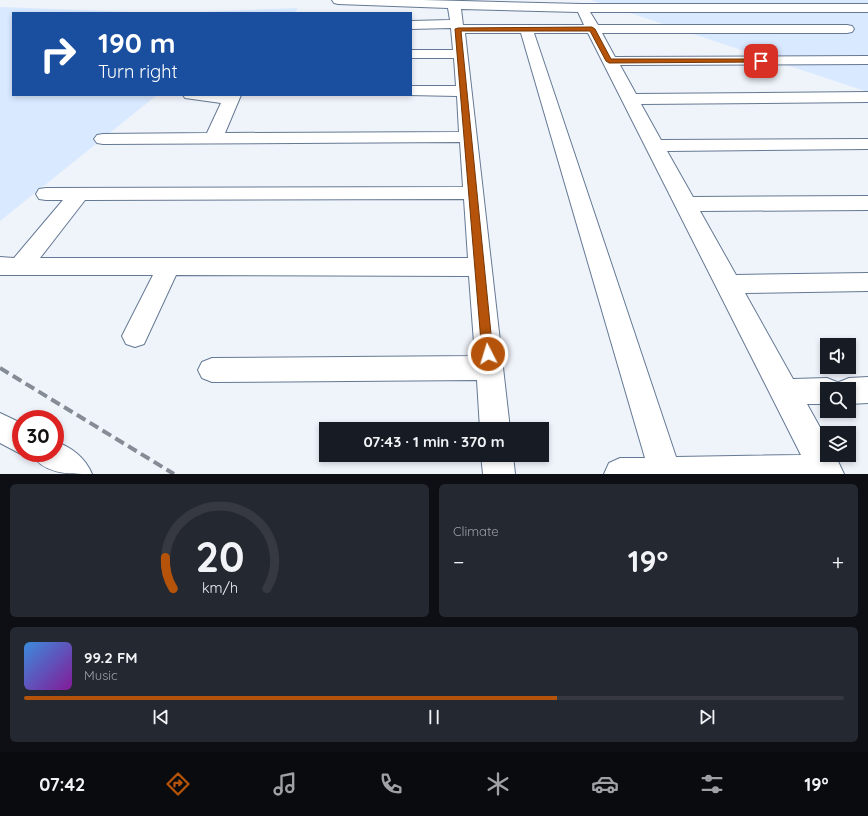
<!DOCTYPE html>
<html lang="en">
<head>
<meta charset="utf-8">
<style>
	:root { --surface:#171b24; --page:#242831; --text:#f1f3f6; --muted:#9ea1a6; --line:#363941; --accent:#b45309 }
	body { margin:0; font-family:Quicksand,sans-serif; background:var(--page); color:var(--text); height:100vh; display:flex; flex-direction:column; font-size:15px; white-space:nowrap }
	* { box-sizing:border-box; margin:0 }
	p { font-size:13px; color:var(--muted) }
	.icon { flex:none; width:22px; height:22px; fill:none; stroke:currentColor; stroke-width:2; stroke-linecap:round; stroke-linejoin:round }
	.map { position:relative; height:474px; overflow:hidden }
	.sheet { display:flex; flex-direction:column; gap:10px; padding:10px; background:#0d0f14; flex:1 }
	.sheet>* { flex:none }
	.guide { position:absolute; left:12px; top:12px; width:400px; height:84px; border-radius:0px; box-shadow:0 2px 6px #0003; background:#1a4fa0; color:#fff; overflow:hidden }
	.buttons { position:absolute; left:820px; top:338px; display:grid; gap:8px }
	.buttons a { display:grid; place-items:center; width:36px; height:36px; border-radius:0px; background:var(--surface); box-shadow:0 2px 6px #0003; font-size:20px }
	.speed { position:absolute; left:12px; top:410px; display:flex; gap:8px; font-size:20px; font-weight:700; text-align:center }
	.speed>* { display:grid; place-content:center; width:52px; height:52px; border-radius:50%; background:var(--surface); box-shadow:0 2px 6px #0003; line-height:1 }
	.speed .limit { border:6px solid #d22; background:#fff; color:#111 }
	.pin { position:absolute; display:grid; place-items:center; width:34px; height:34px; color:#fff; margin:-17px; border-radius:8px; box-shadow:0 2px 6px #0006 }
	.me { position:absolute; width:44px; margin:-22px; rotate:355deg; stroke-linejoin:round; filter:drop-shadow(0 0 3px #0008) }
	.turn { display:flex; align-items:center; gap:14px; height:84px; padding:0 20px; font-size:18px }
	.turn .icon { width:52px; height:52px; stroke-width:2.5 }
	.turn b { display:block; font-size:28px; line-height:34px }
	.big { font-size:30px; font-weight:800; line-height:1.1 }
	.sheet .tile { flex:1; display:flex; flex-direction:column; justify-content:center; gap:6px; min-width:0; padding:0 14px; border-radius:6px; background:var(--page) }
	.sheet .dial { align-items:center; gap:0 }
	.dial svg { height:104px; overflow:visible; fill:none; stroke:var(--line); stroke-width:7; stroke-linecap:round; text-anchor:middle }
	.dial text { fill:var(--text); stroke:none }
	.song { display:flex; align-items:center; gap:12px }
	.cover { width:48px; height:48px; border-radius:6px; background:linear-gradient(135deg,hsl(210 70% 55%),hsl(290 70% 35%)) }
	.played { height:4px; border-radius:2px; background:linear-gradient(90deg,var(--accent) 65%,var(--line) 65%) }
	.keys { display:flex; justify-content:space-around; direction:ltr }
	.heat { display:flex; justify-content:space-between; align-items:center; font-size:22px; direction:ltr }
	.sheet .tiles { flex:1; display:grid; gap:10px; grid-template-columns:1fr 1fr }
	.tile:last-child { grid-column:span 2 }
	.trip { position:absolute; left:319px; top:422px; width:230px; height:40px; border-radius:0px; background:var(--surface); box-shadow:0 2px 6px #0003; font-weight:800; line-height:40px; text-align:center }
	.menu { display:flex; height:64px; justify-content:space-around; align-items:center; background:#090b0e; color:var(--muted) }
	.menu .icon { width:28px; height:28px }
	.menu .active { color:var(--accent) }
	.menu b { font-size:18px; color:var(--text) }
	.map>svg:first-child { display:block }
</style>
</head>
<body>
<div class="map">
<svg width="868" height="474" viewBox="0 0 868 474">
	<rect width="100%" height="100%" fill="#eff3fa"/>
	<path fill="#d9e9ff" d="M 591,0 L 868,0 L 868,92 Z
		M 0,7 L 158,13 L 13,13 L 13,95 L 157,95 L 0,221 Z
		M 298,8 L 294,13 L 176,13 Z"/>
	<g fill="none" stroke-linecap="round" stroke-linejoin="round">
		<defs>
			<path id="minor" d="M 332,0 L 423,0 L 582,4 L 868,4 L 868,12 L 590,12 L 598,25 L 847,25 L 852,26 L 854,29 L 852,32 L 847,33 L 602,33 L 615,57 L 868,56 L 868,64 L 620,65 L 636,94 L 868,92 L 868,102 L 641,104 L 661,140 L 868,139 L 868,149 L 667,151 L 693,197 L 868,196 L 868,210 L 700,211 L 736,275 L 868,273 L 868,291 L 745,293 L 793,379 L 827,378 L 837,382 L 838,384 L 839,382 L 849,378 L 868,377 L 868,403 L 849,404 L 849,389 L 827,389 L 827,404 L 807,404 L 827,440 L 827,455 L 835,455 L 844,474 L 604,474 L 609,463 L 620,458 L 645,458 L 521,33 L 465,33 L 510,429 L 480,429 L 477,380 L 212,382 L 202,378 L 198,370 L 202,362 L 212,358 L 475,356 L 469,276 L 176,275 L 144,344 L 135,347 L 126,344 L 122,336 L 153,275 L 0,275 L 0,257 L 14,258 L 63,200 L 46,200 L 39,199 L 36,194 L 39,189 L 46,188 L 463,187 L 460,142 L 103,144 L 97,143 L 94,139 L 97,135 L 103,134 L 207,133 L 221,103 L 185,98 L 183,95 L 241,95 L 225,133 L 459,132 L 457,96 L 408,95 L 411,95 L 411,86 L 456,86 L 454,58 L 411,58 L 411,50 L 453,50 L 451,28 L 411,29 L 411,21 L 450,20 L 448,8 L 338,4 L 334,3 ZM 461,9 L 578,12 L 584,25 L 463,25 ZM 534,33 L 588,33 L 801,455 L 676,457 ZM 464,199 L 468,258 L 40,258 L 85,200 Z
				M 0,413 L 21,423 L 21,453 L 23,453 L 21,454 L 0,443 Z
				M 55,441 C 72,448 85,457 92,474 C 67,474 43,474 31,453 L 55,453 Z
				M 481,455 L 513,455 L 515,474 L 483,474 Z"/>
		</defs>
		<use href="#minor" stroke="#657994" stroke-width="2"/>
		<use href="#minor" fill="#fff" fill-rule="evenodd"/>
		<path stroke="#868c95" stroke-width="4" stroke-dasharray="10 5" stroke-linecap="butt" d="M 0,368 L 174,474"/>
	</g>
	<path fill="#b45309" stroke="#753606" d="M 592,27 L 595,29 L 611,59 L 761,59 L 764,61 L 761,62 L 609,63 L 606,61 L 590,31 L 461,31 L 493,354 L 492,357 L 488,359 L 484,357 L 482,354 L 455,29 L 458,28 Z"/>
</svg>
<div class="buttons">
<a><svg class="icon" aria-label="sound" viewBox="0 0 24 24"><path d="M4 9h4l5-4v14l-5-4H4zM17 9q2 3 0 6"/></svg></a>
<a><svg class="icon" aria-label="search" viewBox="0 0 24 24"><circle cx="10" cy="10" r="6"/><path d="M15 15l6 6"/></svg></a>
<a><svg class="icon" aria-label="layers" viewBox="0 0 24 24"><path d="M12 4l9 5-9 5-9-5zM3 14l9 5 9-5"/></svg></a>
</div>
<div class="speed"><div class="limit">30</div></div>
<div class="pin" style="left:761px;top:61px;background:#d93025"><svg class="icon" aria-label="arrive" viewBox="0 0 24 24"><path d="M6 21V4h12l-3 4 3 4H6"/></svg></div>
<svg class="me" style="left:488px;top:354px" viewBox="-20 -20 40 40"><circle r="17" fill="#b45309" stroke="#fff" stroke-width="3"/><path d="M0-11L8 9 0 5-8 9z" fill="#fff"/></svg>
<div class="trip">07:43 · 1 min · 370 m</div>
<div class="guide">
<div class="turn"><svg class="icon" aria-label="right" viewBox="0 0 24 24"><path d="M7 20v-9h11M14 6l5 5-5 5"/></svg><div><b>190 m</b>Turn right</div></div>
</div>
</div>
<section class="sheet">
<div class="tiles">
<div class="tile dial"><svg viewBox="0 0 100 80">
<path d="M14 69A42 42 0 1 1 86 69"/>
<path d="M14 69A42 42 0 0 1 8 45" stroke="#b45309"/>
<text x="50" y="56" font-size="32" font-weight="700">20</text>
<text x="50" y="72" font-size="11">km/h</text>
</svg></div>
<div class="tile"><p>Climate</p>
<div class="heat"><a>−</a><b class="big">19°</b><a>+</a></div>
</div>
<div class="tile">
<div class="song"><i class="cover"></i><div><b>99.2 FM</b><p>Music</p></div></div>
<div class="played"></div>
<div class="keys"><svg class="icon" aria-label="previous" viewBox="0 0 24 24"><path d="M18 5L8 12l10 7zM5 5v14"/></svg><svg class="icon" aria-label="pause" viewBox="0 0 24 24"><path d="M8 5v14M16 5v14"/></svg><svg class="icon" aria-label="next" viewBox="0 0 24 24"><path d="M6 5l10 7-10 7zM19 5v14"/></svg></div>
</div>
</div>
</section>
<nav class="menu">
<b>07:42</b>
<svg class="icon active" aria-label="directions" viewBox="0 0 24 24"><path d="M12 3l9 9-9 9-9-9zM9 14v-3h6M13 9l2 2-2 2"/></svg>
<svg class="icon" aria-label="music" viewBox="0 0 24 24"><path d="M9 18V5l10-2v13"/><circle cx="6" cy="18" r="3"/><circle cx="16" cy="16" r="3"/></svg>
<svg class="icon" aria-label="phone" viewBox="0 0 24 24"><path d="M5 4h4l2 5-3 2q2 4 5 5l2-3 5 2v4C11 20 4 13 5 4z"/></svg>
<svg class="icon" aria-label="climate" viewBox="0 0 24 24"><path d="M12 3v18M4 7l16 10M4 17L20 7"/></svg>
<svg class="icon" aria-label="car" viewBox="0 0 24 24"><path d="M5 17H2v-5l4-1 3-4h7l3 4 3 1v5h-3M9 17h6M6 11h13"/><circle cx="7" cy="17" r="2"/><circle cx="17" cy="17" r="2"/></svg>
<svg class="icon" aria-label="filters" viewBox="0 0 24 24"><path d="M4 7h16M4 17h16"/><circle cx="9" cy="7" r="2"/><circle cx="15" cy="17" r="2"/></svg>
<b>19°</b>
</nav>
</body>
</html>
